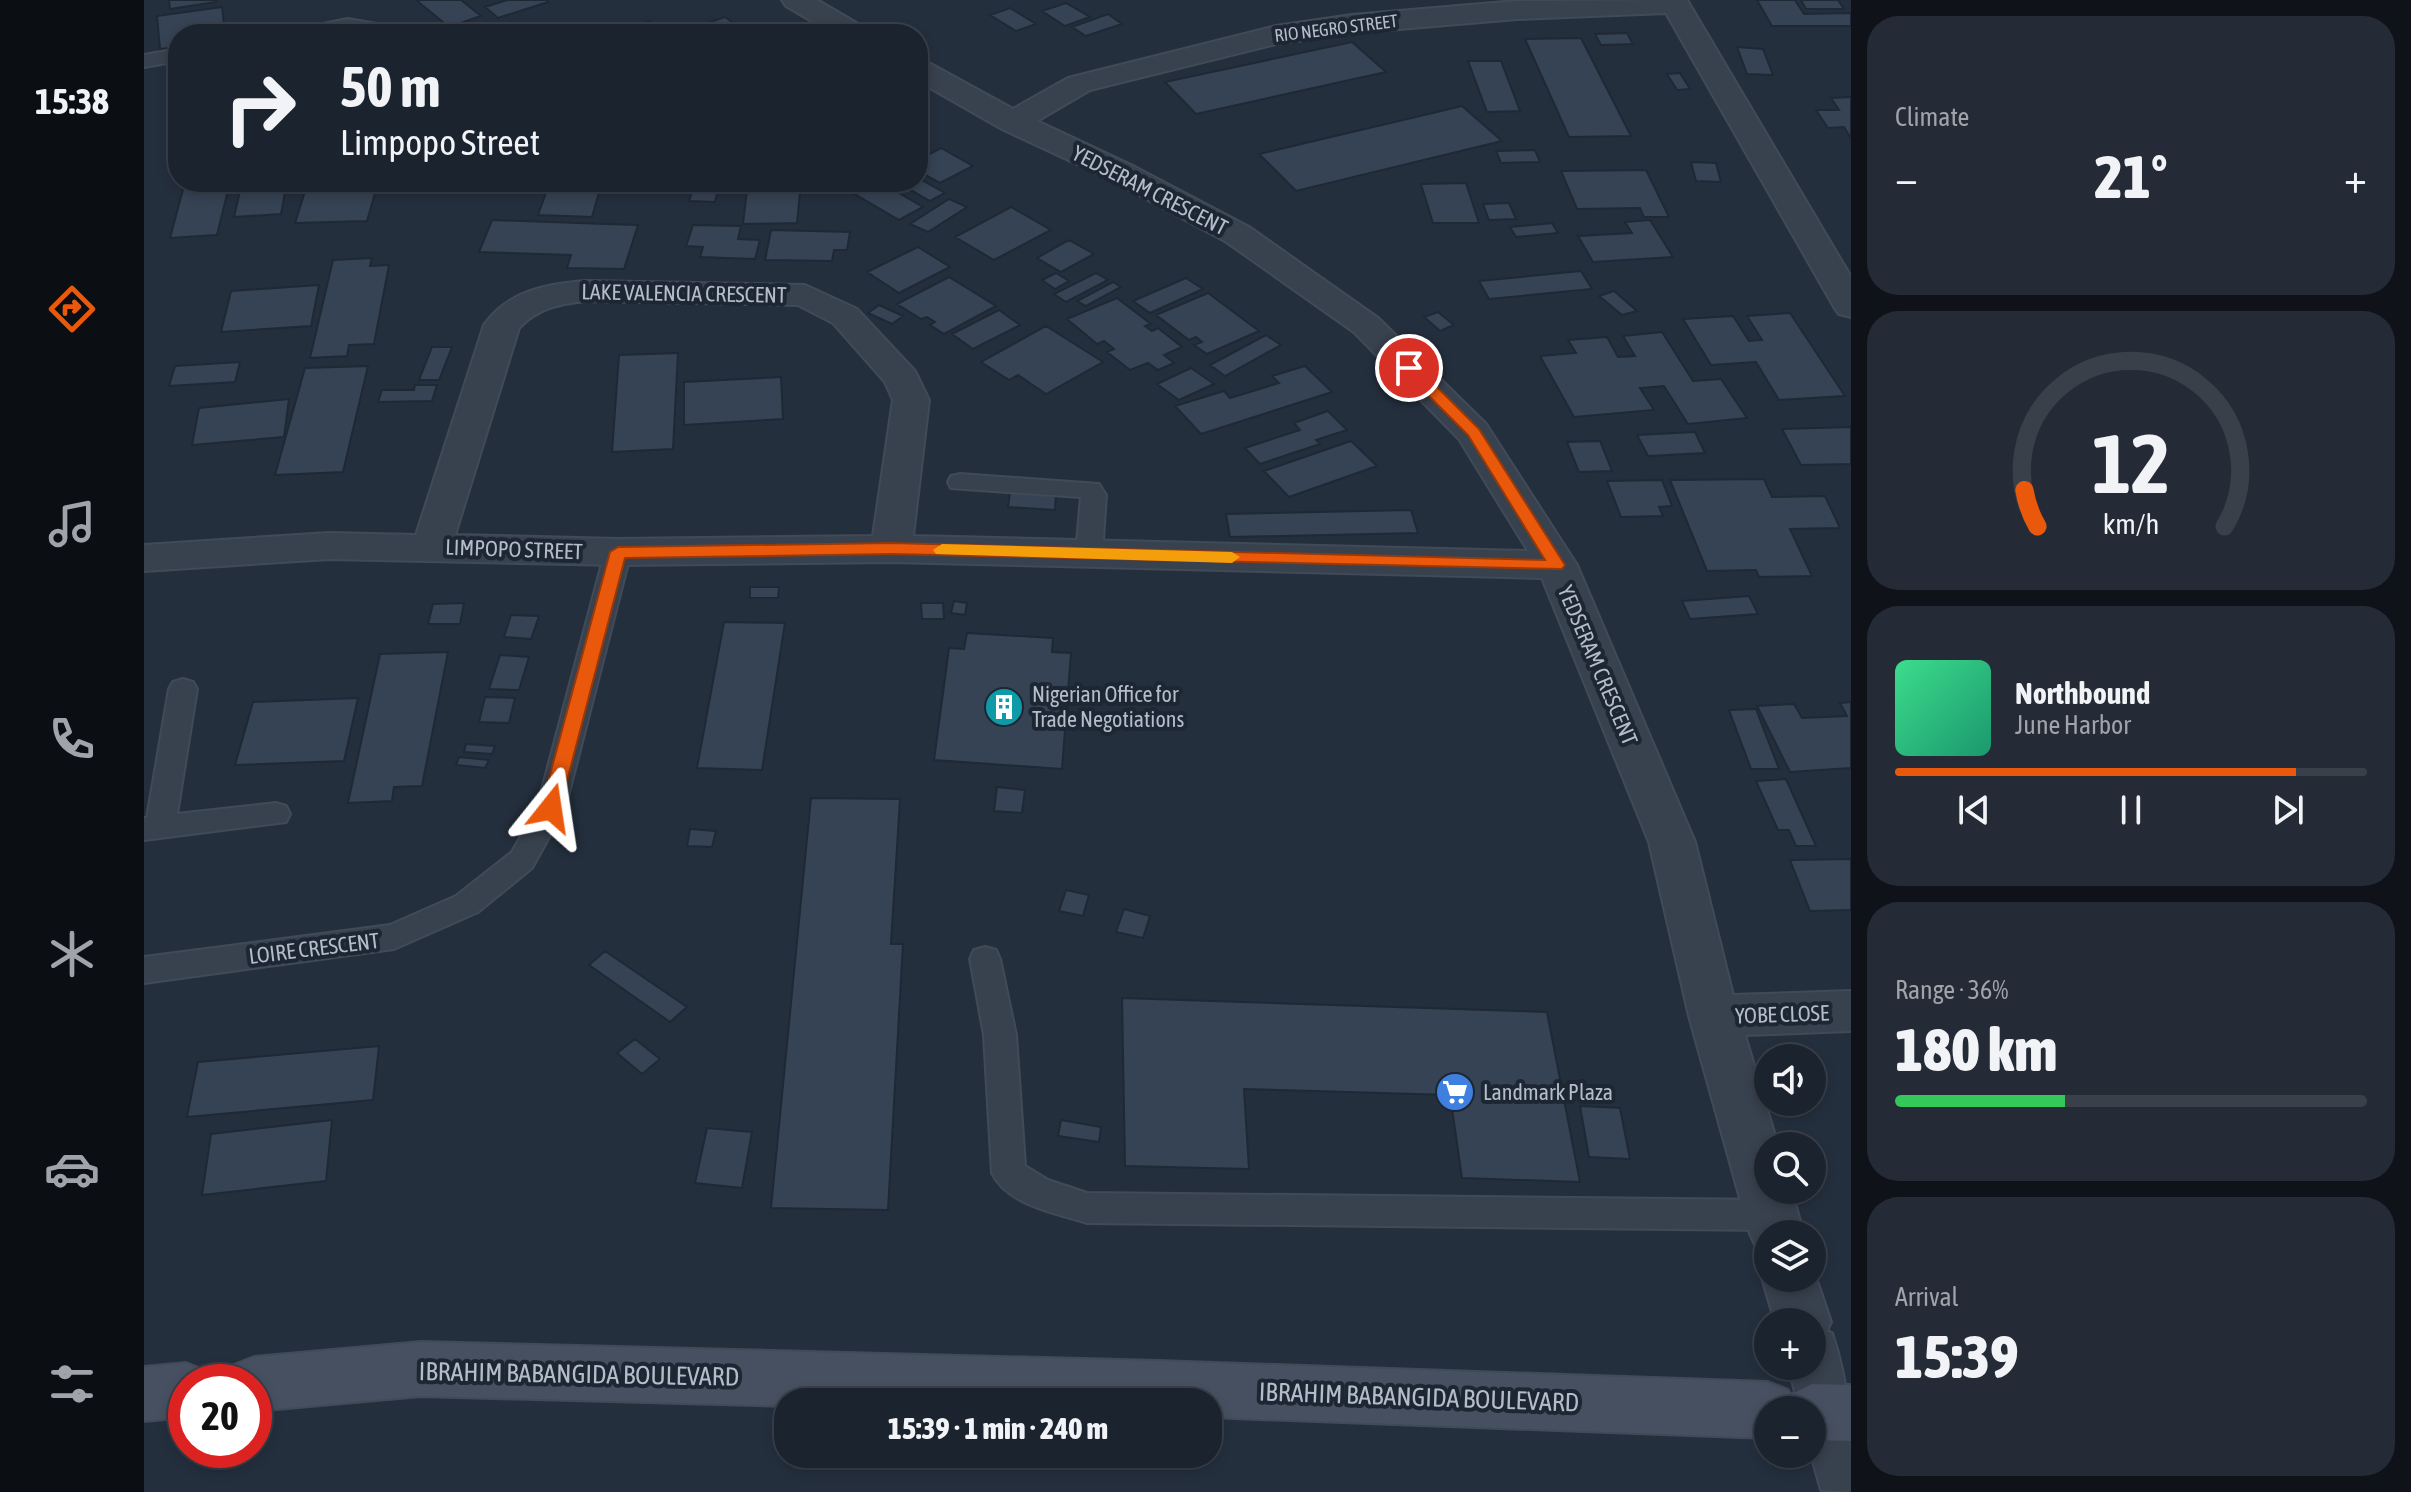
<!DOCTYPE html>
<html lang="en">
<head>
<meta charset="utf-8">
<style>
	:root { --surface:#1b232e; --page:#242b36; --text:#f1f3f6; --muted:#a0a4aa; --line:#39404a; --accent:#ea580c }
	body { margin:0; font-family:"Asap Condensed",sans-serif; background:var(--page); color:var(--text); height:100vh; display:flex; flex-direction:column; font-size:30px; white-space:nowrap }
	* { box-sizing:border-box; margin:0 }
	p { font-size:26px; color:var(--muted) }
	.icon { flex:none; width:44px; height:44px; fill:none; stroke:currentColor; stroke-width:2; stroke-linecap:round; stroke-linejoin:round }
	.map { position:relative; flex:1; overflow:hidden }
	.details { display:flex; flex-direction:column; gap:16px; padding:16px; background:#0f1319; width:560px }
	.details>* { flex:none }
	.guide { position:absolute; left:24px; top:24px; width:760px; height:168px; border-radius:32px; box-shadow:0 4px 12px #0003,0 0 0 2px var(--line); background:#1b232e; color:var(--text); overflow:hidden }
	.controls { position:absolute; left:1610px; top:1044px; display:grid; gap:16px }
	.controls a { display:grid; place-items:center; width:72px; height:72px; border-radius:50%; background:var(--surface); box-shadow:0 4px 12px #0003,0 0 0 2px var(--line); font-size:40px }
	.speed { position:absolute; left:24px; top:1364px; display:flex; gap:16px; font-size:40px; font-weight:700; text-align:center }
	.speed>* { display:grid; place-content:center; width:104px; height:104px; border-radius:50%; background:var(--surface); box-shadow:0 4px 12px #0003,0 0 0 2px var(--line); line-height:1 }
	.speed .limit { border:12px solid #d22; background:#fff; color:#111 }
	.pin { position:absolute; display:grid; place-items:center; width:68px; height:68px; color:#fff; margin:-34px; border:4px solid #fff; border-radius:50%; box-shadow:0 2px 8px #0007 }
	.me { position:absolute; width:88px; margin:-44px; rotate:15deg; stroke-linejoin:round; filter:drop-shadow(0 0 6px #0008) }
	.turn { display:flex; align-items:center; gap:28px; height:168px; padding:0 40px; font-size:36px }
	.turn .icon { width:104px; height:104px; stroke-width:2.5 }
	.turn b { display:block; font-size:56px; line-height:68px }
	.big { font-size:60px; font-weight:800; line-height:1.1 }
	.details .widget { flex:1; display:flex; flex-direction:column; justify-content:center; gap:12px; min-width:0; padding:0 28px; border-radius:32px; background:var(--page) }
	.details .dial { align-items:center; gap:0 }
	.dial svg { height:208px; overflow:visible; fill:none; stroke:var(--line); stroke-width:7; stroke-linecap:round; text-anchor:middle }
	.dial text { fill:var(--text); stroke:none }
	.song { display:flex; align-items:center; gap:24px }
	.cover { width:96px; height:96px; border-radius:12px; background:linear-gradient(135deg,hsl(150 70% 55%),hsl(160 70% 35%)) }
	.played { height:8px; border-radius:4px; background:linear-gradient(90deg,var(--accent) 85%,var(--line) 85%) }
	.keys { display:flex; justify-content:space-around; direction:ltr }
	.heat { display:flex; justify-content:space-between; align-items:center; font-size:44px; direction:ltr }
	.charge { height:12px; border-radius:6px; background:linear-gradient(90deg,#34c759 36%,var(--line) 0) }
	.trip { position:absolute; left:630px; top:1388px; width:448px; height:80px; border-radius:32px; background:var(--surface); box-shadow:0 4px 12px #0003,0 0 0 2px var(--line); font-weight:800; line-height:80px; text-align:center }
	main { display:flex; flex:1; min-height:0 }
	.dock { display:flex; flex-direction:column; width:144px; justify-content:space-around; align-items:center; background:#0b0e12; color:var(--muted) }
	.dock .icon { width:56px; height:56px }
	.dock .on { color:var(--accent) }
	.dock b { font-size:36px; color:var(--text) }
	.map>svg:first-child { display:block }
</style>
</head>
<body>
<main>
<nav class="dock">
<b>15:38</b>
<svg class="icon on" aria-label="directions" viewBox="0 0 24 24"><path d="M12 3l9 9-9 9-9-9zM9 14v-3h6M13 9l2 2-2 2"/></svg>
<svg class="icon" aria-label="music" viewBox="0 0 24 24"><path d="M9 18V5l10-2v13"/><circle cx="6" cy="18" r="3"/><circle cx="16" cy="16" r="3"/></svg>
<svg class="icon" aria-label="phone" viewBox="0 0 24 24"><path d="M5 4h4l2 5-3 2q2 4 5 5l2-3 5 2v4C11 20 4 13 5 4z"/></svg>
<svg class="icon" aria-label="climate" viewBox="0 0 24 24"><path d="M12 3v18M4 7l16 10M4 17L20 7"/></svg>
<svg class="icon" aria-label="car" viewBox="0 0 24 24"><path d="M5 17H2v-5l4-1 3-4h7l3 4 3 1v5h-3M9 17h6M6 11h13"/><circle cx="7" cy="17" r="2"/><circle cx="17" cy="17" r="2"/></svg>
<svg class="icon" aria-label="filters" viewBox="0 0 24 24"><path d="M4 7h16M4 17h16"/><circle cx="9" cy="7" r="2"/><circle cx="15" cy="17" r="2"/></svg>
</nav>
<div class="map">
<svg width="1707" height="1492" viewBox="0 0 1707 1492">
	<rect width="100%" height="100%" fill="#242f3e"/>
	<path fill="#364354" stroke="#1f2835" stroke-width="2" d="M 25,0 L 72,0 L 72,2 L 26,9 Z
		M 272,0 L 317,0 L 337,16 L 305,27 Z
		M 363,0 L 402,0 L 404,2 L 354,18 L 341,7 Z
		M 1613,0 L 1651,0 L 1660,14 L 1707,13 L 1707,26 L 1628,26 Z
		M 1657,0 L 1694,0 L 1700,9 L 1662,9 Z
		M 922,3 L 946,17 L 921,26 L 898,11 Z
		M 78,7 L 81,34 L 34,34 L 34,47 L 16,49 L 13,16 Z
		M 866,8 L 892,24 L 872,31 L 846,15 Z
		M 964,14 L 978,24 L 942,36 L 928,27 Z
		M 581,17 L 605,34 L 532,34 Z
		M 505,21 L 518,30 L 499,34 L 488,27 Z
		M 362,24 L 371,34 L 328,34 Z
		M 1483,33 L 1489,44 L 1457,45 L 1451,34 Z
		M 1437,38 L 1487,136 L 1425,137 L 1381,39 Z
		M 1208,42 L 1242,72 L 1052,114 L 1021,82 Z
		M 1593,47 L 1619,49 L 1629,75 L 1603,74 Z
		M 1324,61 L 1357,61 L 1376,111 L 1343,112 Z
		M 1536,73 L 1546,89 L 1533,90 L 1523,74 Z
		M 1707,97 L 1707,138 L 1700,127 L 1684,128 L 1672,110 L 1695,110 L 1687,98 Z
		M 1318,106 L 1358,141 L 1152,191 L 1115,154 Z
		M 797,148 L 829,166 L 796,183 L 774,171 L 774,160 Z
		M 1391,150 L 1396,162 L 1357,163 L 1352,151 Z
		M 1547,162 L 1572,163 L 1577,182 L 1552,181 Z
		M 1502,170 L 1525,217 L 1500,217 L 1496,208 L 1433,209 L 1417,171 Z
		M 774,178 L 801,193 L 786,201 L 753,182 L 774,182 Z
		M 41,182 L 86,182 L 73,235 L 26,238 Z
		M 98,182 L 143,182 L 137,214 L 90,217 Z
		M 164,182 L 253,182 L 251,189 L 232,190 L 223,221 L 151,223 Z
		M 406,182 L 458,182 L 448,217 L 394,215 Z
		M 551,182 L 576,182 L 571,202 L 545,201 Z
		M 604,182 L 657,182 L 653,223 L 599,224 Z
		M 730,182 L 736,182 L 779,207 L 755,220 L 709,193 Z
		M 1322,183 L 1335,223 L 1289,223 L 1277,184 Z
		M 805,199 L 823,207 L 784,232 L 766,224 Z
		M 1365,203 L 1372,219 L 1345,220 L 1339,204 Z
		M 867,207 L 907,230 L 850,260 L 811,237 Z
		M 348,220 L 462,224 L 494,225 L 480,269 L 423,268 L 427,255 L 335,252 Z
		M 1506,220 L 1529,257 L 1449,262 L 1434,236 L 1488,233 L 1481,222 Z
		M 1408,223 L 1414,233 L 1372,237 L 1366,227 Z
		M 549,225 L 597,226 L 594,239 L 616,240 L 611,259 L 556,257 L 559,247 L 542,246 Z
		M 627,230 L 706,232 L 703,250 L 690,250 L 688,261 L 621,260 Z
		M 925,240 L 950,254 L 917,272 L 893,258 Z
		M 774,247 L 806,267 L 755,293 L 723,272 Z
		M 228,258 L 226,266 L 245,265 L 230,344 L 205,345 L 203,356 L 166,358 L 189,260 Z
		M 1437,271 L 1448,289 L 1345,299 L 1335,281 Z
		M 912,273 L 925,281 L 911,289 L 898,280 Z
		M 952,273 L 964,280 L 922,302 L 910,294 Z
		M 805,277 L 852,306 L 800,334 L 786,325 L 791,322 L 783,317 L 777,319 L 753,304 Z
		M 1042,278 L 1059,289 L 1006,313 L 989,301 Z
		M 969,282 L 977,287 L 942,306 L 933,301 Z
		M 175,285 L 167,326 L 77,332 L 87,291 Z
		M 1470,291 L 1493,311 L 1478,315 L 1455,296 Z
		M 1064,293 L 1115,331 L 1063,354 L 1050,345 L 1058,342 L 1052,337 L 1045,340 L 1012,315 Z
		M 973,298 L 1007,324 L 1001,326 L 1008,331 L 1014,328 L 1038,347 L 1020,355 L 1030,363 L 1014,370 L 1004,363 L 986,370 L 963,352 L 970,349 L 960,341 L 953,344 L 923,319 Z
		M 735,305 L 759,316 L 748,324 L 724,313 Z
		M 855,310 L 876,325 L 829,349 L 808,334 Z
		M 1294,312 L 1310,325 L 1296,331 L 1280,317 Z
		M 1646,313 L 1701,396 L 1635,400 L 1612,362 L 1567,365 L 1539,319 L 1589,316 L 1605,341 L 1618,340 L 1603,316 Z
		M 902,326 L 959,362 L 902,394 L 874,375 L 865,380 L 837,362 Z
		M 1518,332 L 1549,381 L 1577,379 L 1603,418 L 1544,424 L 1520,386 L 1496,388 L 1510,410 L 1430,417 L 1396,356 L 1432,353 L 1424,340 L 1463,337 L 1474,357 L 1491,356 L 1479,336 Z
		M 1122,335 L 1137,345 L 1081,376 L 1066,365 Z
		M 288,347 L 308,347 L 295,380 L 275,380 Z
		M 534,353 L 529,449 L 468,452 L 475,355 Z
		M 96,362 L 91,382 L 25,386 L 31,366 Z
		M 224,366 L 199,472 L 131,475 L 161,368 Z
		M 1161,366 L 1188,392 L 1057,434 L 1031,406 L 1080,391 L 1086,398 L 1135,383 L 1128,376 Z
		M 1047,368 L 1070,384 L 1035,400 L 1013,384 Z
		M 637,377 L 639,419 L 540,425 L 540,382 Z
		M 271,385 L 293,385 L 288,401 L 234,402 L 238,390 L 270,390 Z
		M 145,399 L 140,437 L 48,445 L 55,408 Z
		M 1184,411 L 1203,430 L 1172,440 L 1176,444 L 1116,464 L 1101,448 L 1156,430 L 1150,423 Z
		M 1707,427 L 1707,464 L 1657,465 L 1638,429 Z
		M 1551,432 L 1561,453 L 1504,456 L 1493,435 Z
		M 1207,441 L 1233,466 L 1145,497 L 1120,471 Z
		M 1456,441 L 1468,471 L 1435,472 L 1423,442 Z
		M 1620,479 L 1628,497 L 1681,496 L 1696,528 L 1646,529 L 1668,576 L 1615,577 L 1612,570 L 1563,571 L 1526,480 Z
		M 1518,480 L 1528,506 L 1515,507 L 1519,516 L 1477,517 L 1463,481 Z
		M 866,492 L 912,494 L 911,510 L 864,507 Z
		M 1267,510 L 1274,533 L 1086,537 L 1082,514 Z
		M 606,587 L 635,587 L 634,598 L 606,598 Z
		M 1605,596 L 1614,614 L 1546,619 L 1538,601 Z
		M 810,601 L 823,603 L 821,615 L 807,613 Z
		M 320,603 L 316,624 L 284,624 L 289,604 Z
		M 777,603 L 799,603 L 800,619 L 778,619 Z
		M 367,615 L 395,616 L 387,639 L 360,637 Z
		M 580,622 L 641,623 L 618,770 L 553,768 Z
		M 823,633 L 909,638 L 908,652 L 927,653 L 918,769 L 790,760 L 805,648 L 820,649 Z
		M 304,652 L 278,786 L 250,787 L 248,801 L 204,803 L 236,654 Z
		M 356,655 L 385,657 L 375,690 L 345,689 Z
		M 341,697 L 371,698 L 365,723 L 335,722 Z
		M 214,698 L 200,761 L 91,765 L 109,702 Z
		M 1707,702 L 1707,768 L 1646,772 L 1613,706 L 1650,704 L 1658,718 L 1703,716 L 1696,703 Z
		M 1612,709 L 1635,769 L 1607,769 L 1585,710 Z
		M 322,744 L 351,746 L 348,754 L 320,752 Z
		M 315,757 L 345,760 L 341,768 L 312,765 Z
		M 1642,779 L 1672,846 L 1652,846 L 1645,830 L 1634,830 L 1612,781 Z
		M 853,787 L 881,790 L 878,813 L 850,811 Z
		M 667,798 L 756,799 L 747,944 L 759,944 L 744,1210 L 627,1208 Z
		M 546,829 L 572,831 L 568,847 L 543,846 Z
		M 1707,859 L 1707,910 L 1666,911 L 1646,860 Z
		M 922,890 L 945,895 L 939,916 L 915,911 Z
		M 980,909 L 1006,916 L 999,938 L 972,932 Z
		M 461,951 L 543,1007 L 526,1022 L 445,965 Z
		M 978,998 L 1403,1012 L 1436,1182 L 1318,1178 L 1306,1095 L 1100,1089 L 1105,1169 L 981,1166 Z
		M 491,1039 L 516,1059 L 498,1074 L 473,1053 Z
		M 235,1046 L 229,1100 L 43,1117 L 54,1062 Z
		M 1436,1106 L 1476,1108 L 1486,1159 L 1445,1157 Z
		M 188,1120 L 182,1181 L 58,1195 L 67,1134 Z
		M 917,1120 L 957,1127 L 955,1142 L 914,1136 Z
		M 563,1128 L 608,1132 L 598,1188 L 551,1183 Z"/>
	<g fill="none" stroke-linecap="round" stroke-linejoin="round">
		<defs>
			<path id="lane" d="M 204,19 L 250,27 L 255,34 L 204,31 L 146,34 L 148,30 Z
				M 34,49 L 34,61 L 0,67 L 0,55 Z
				M 816,474 L 955,484 L 962,495 L 958,554 L 954,560 L 945,562 L 936,560 L 932,554 L 937,497 L 807,488 L 804,482 L 807,476 Z
				M 474,544 L 483,546 L 487,552 L 421,808 L 388,868 L 334,912 L 250,949 L 0,983 L 0,957 L 246,925 L 312,896 L 368,852 L 393,808 L 461,552 L 465,546 Z
				M 39,679 L 49,682 L 53,689 L 33,814 L 132,803 L 142,806 L 146,814 L 142,822 L 0,840 L 0,818 L 3,818 L 25,689 L 29,682 Z
				M 841,947 L 852,950 L 856,959 L 872,1035 L 881,1166 L 904,1180 L 943,1193 L 1628,1200 L 1640,1204 L 1645,1215 L 1640,1226 L 1628,1230 L 943,1223 C 912,1213 863,1205 848,1173 L 840,1035 L 826,959 L 830,950 Z"/>
			<path id="street" d="M 638,0 L 673,0 L 721,28 L 726,34 L 690,34 L 642,6 Z
				M 1543,0 L 1707,277 L 1707,317 L 1695,314 L 1690,307 L 1522,13 L 1373,19 L 1208,33 L 1132,44 L 946,90 L 893,121 L 987,165 L 1105,227 L 1234,318 L 1342,424 L 1433,565 L 1551,842 L 1589,995 L 1707,991 L 1707,1031 L 1601,1035 L 1634,1146 L 1624,1146 L 1624,1190 L 1647,1190 L 1660,1234 L 1624,1234 L 1624,1255 L 1614,1251 L 1606,1234 L 1545,1016 L 1505,842 L 1398,578 L 747,562 L 474,565 L 185,559 L 0,571 L 0,545 L 185,533 L 272,535 L 340,325 C 364,291 402,284 441,281 L 661,285 L 713,309 L 771,371 L 785,400 L 769,536 L 1384,551 L 1315,439 L 1210,332 L 1081,241 L 965,179 L 858,129 L 774,81 L 774,60 L 785,63 L 869,109 L 924,78 L 1132,26 L 1208,15 L 1373,1 ZM 441,301 L 654,305 L 689,323 L 741,382 L 749,400 L 729,536 L 474,539 L 311,535 L 375,328 C 394,308 415,304 441,301 Z
				M 1624,1266 L 1624,1278 L 1668,1278 L 1668,1266 L 1687,1322 L 1683,1331 L 1688,1333 C 1707,1390 1707,1432 1707,1492 L 1677,1490 L 1667,1454 L 1668,1410 L 1656,1410 L 1644,1366 L 1668,1366 L 1668,1322 L 1631,1322 L 1618,1278 Z"/>
			<path id="secondary" d="M 277,1342 L 1014,1361 L 1624,1382 L 1644,1390 L 1646,1395 L 1668,1384 L 1707,1385 L 1707,1441 L 1668,1440 L 1668,1410 L 1624,1410 L 1624,1438 L 1064,1417 L 1064,1402 L 644,1402 L 644,1406 L 277,1396 L 110,1411 L 110,1382 L 82,1382 L 90,1365 L 110,1357 Z
				M 42,1363 L 62,1371 L 67,1382 L 42,1382 L 42,1417 L 0,1421 L 0,1367 Z"/>
		</defs>
		<use href="#lane" stroke="#414a57" stroke-width="4"/>
		<use href="#street" stroke="#414a57" stroke-width="4"/>
		<use href="#secondary" stroke="#414a57" stroke-width="4"/>
		<use href="#lane" fill="#38414e" fill-rule="evenodd"/>
		<use href="#street" fill="#38414e" fill-rule="evenodd"/>
		<use href="#secondary" fill="#465061" fill-rule="evenodd"/>
	</g>
	<path fill="#ea580c" stroke="#983908" stroke-width="2" d="M 1265,363 L 1270,364 L 1335,429 L 1421,565 L 1418,569 L 747,554 L 481,558 L 416,808 L 407,815 L 397,808 L 466,552 L 474,547 L 747,543 L 1401,560 L 1324,435 L 1257,368 Z"/>
	<path fill="#f59e0b" d="M 798,544 L 1088,552 L 1096,557 L 1088,563 L 792,554 L 789,550 Z"/>
	<defs>
		<symbol id="building-disc" viewBox="-11 -11 22 22"><circle r="9.5" fill="#0f9aa8" stroke="#1d2633"/><path d="M-4-6H4V6H1V3H-1V6H-4ZM-2.5-4.3h1.7v1.8h-1.7ZM.8-4.3h1.7v1.8H.8ZM-2.5-1h1.7V.8h-1.7ZM.8-1h1.7V.8H.8Z" fill="#fff"/></symbol>
		<symbol id="supermarket-disc" viewBox="-11 -11 22 22"><circle r="9.5" fill="#3f7fe0" stroke="#1d2633"/><path d="M-6-5.5h2.5l.6 2H6L4.5 2H-2.5L-4.4-4H-6ZM-1.5 3.2a1.3 1.3 0 1 0 .1 0ZM3 3.2a1.3 1.3 0 1 0 .1 0Z" fill="#fff"/></symbol>
	</defs>
	<g fill-rule="evenodd">
		<use href="#building-disc" x="838" y="685" width="44" height="44"/>
		<use href="#supermarket-disc" x="1289" y="1070" width="44" height="44"/>
	</g>
	<g text-anchor="middle" dominant-baseline="central" stroke-width="8" stroke-linejoin="round" paint-order="stroke">
		<g font-size="18" fill="#b4bcc9" stroke="#1d2633">
			<text transform="translate(1192 28) rotate(-7)">RIO NEGRO STREET</text>
		</g>
		<g font-size="22" fill="#b4bcc9" stroke="#1d2633">
			<text transform="translate(1006 190) rotate(27)">YEDSERAM CRESCENT</text>
			<text transform="translate(540 293) rotate(1)">LAKE VALENCIA CRESCENT</text>
			<text transform="translate(370 549) rotate(2)">LIMPOPO STREET</text>
			<text transform="translate(1454 665) rotate(67)">YEDSERAM CRESCENT</text>
			<text transform="translate(170 948) rotate(-7)">LOIRE CRESCENT</text>
			<text transform="translate(1638 1014) rotate(-2)">YOBE CLOSE</text>
		</g>
		<g font-size="22" fill="#b4bcc9" stroke="#1d2633" text-anchor="start">
			<text x="888" y="694">Nigerian Office for<tspan x="888" dy="25">Trade Negotiations</tspan></text>
			<text x="1339" y="1092">Landmark Plaza</text>
		</g>
		<g font-size="26" fill="#b4bcc9" stroke="#1d2633">
			<text transform="translate(435 1374) rotate(1)">IBRAHIM BABANGIDA BOULEVARD</text>
			<text transform="translate(1275 1397) rotate(2)">IBRAHIM BABANGIDA BOULEVARD</text>
		</g>
	</g>
</svg>
<div class="controls">
<a><svg class="icon" aria-label="sound" viewBox="0 0 24 24"><path d="M4 9h4l5-4v14l-5-4H4zM17 9q2 3 0 6"/></svg></a>
<a><svg class="icon" aria-label="search" viewBox="0 0 24 24"><circle cx="10" cy="10" r="6"/><path d="M15 15l6 6"/></svg></a>
<a><svg class="icon" aria-label="layers" viewBox="0 0 24 24"><path d="M12 4l9 5-9 5-9-5zM3 14l9 5 9-5"/></svg></a>
<a>+</a>
<a>−</a>
</div>
<div class="speed"><div class="limit">20</div></div>
<div class="pin" style="left:1265px;top:368px;background:#d93025"><svg class="icon" aria-label="arrive" viewBox="0 0 24 24"><path d="M6 21V4h12l-3 4 3 4H6"/></svg></div>
<svg class="me" style="left:407px;top:808px" viewBox="-20 -20 40 40"><path d="M0-17L14 15 0 8-14 15z" fill="#ea580c" stroke="#fff" stroke-width="4"/></svg>
<div class="trip">15:39 · 1 min · 240 m</div>
<div class="guide">
<div class="turn"><svg class="icon" aria-label="right" viewBox="0 0 24 24"><path d="M7 20v-9h11M14 6l5 5-5 5"/></svg><div><b>50 m</b>Limpopo Street</div></div>
</div>
</div>
<section class="details">
<div class="widget"><p>Climate</p>
<div class="heat"><a>−</a><b class="big">21°</b><a>+</a></div>
</div>
<div class="widget dial"><svg viewBox="0 0 100 80">
<path d="M14 69A42 42 0 1 1 86 69"/>
<path d="M14 69A42 42 0 0 1 9 55" stroke="#ea580c"/>
<text x="50" y="56" font-size="32" font-weight="700">12</text>
<text x="50" y="72" font-size="11">km/h</text>
</svg></div>
<div class="widget">
<div class="song"><i class="cover"></i><div><b>Northbound</b><p>June Harbor</p></div></div>
<div class="played"></div>
<div class="keys"><svg class="icon" aria-label="previous" viewBox="0 0 24 24"><path d="M18 5L8 12l10 7zM5 5v14"/></svg><svg class="icon" aria-label="pause" viewBox="0 0 24 24"><path d="M8 5v14M16 5v14"/></svg><svg class="icon" aria-label="next" viewBox="0 0 24 24"><path d="M6 5l10 7-10 7zM19 5v14"/></svg></div>
</div>
<div class="widget"><p>Range · 36%</p><b class="big">180 km</b><div class="charge"></div></div>
<div class="widget"><p>Arrival</p><b class="big">15:39</b></div>
</section>
</main>
</body>
</html>
